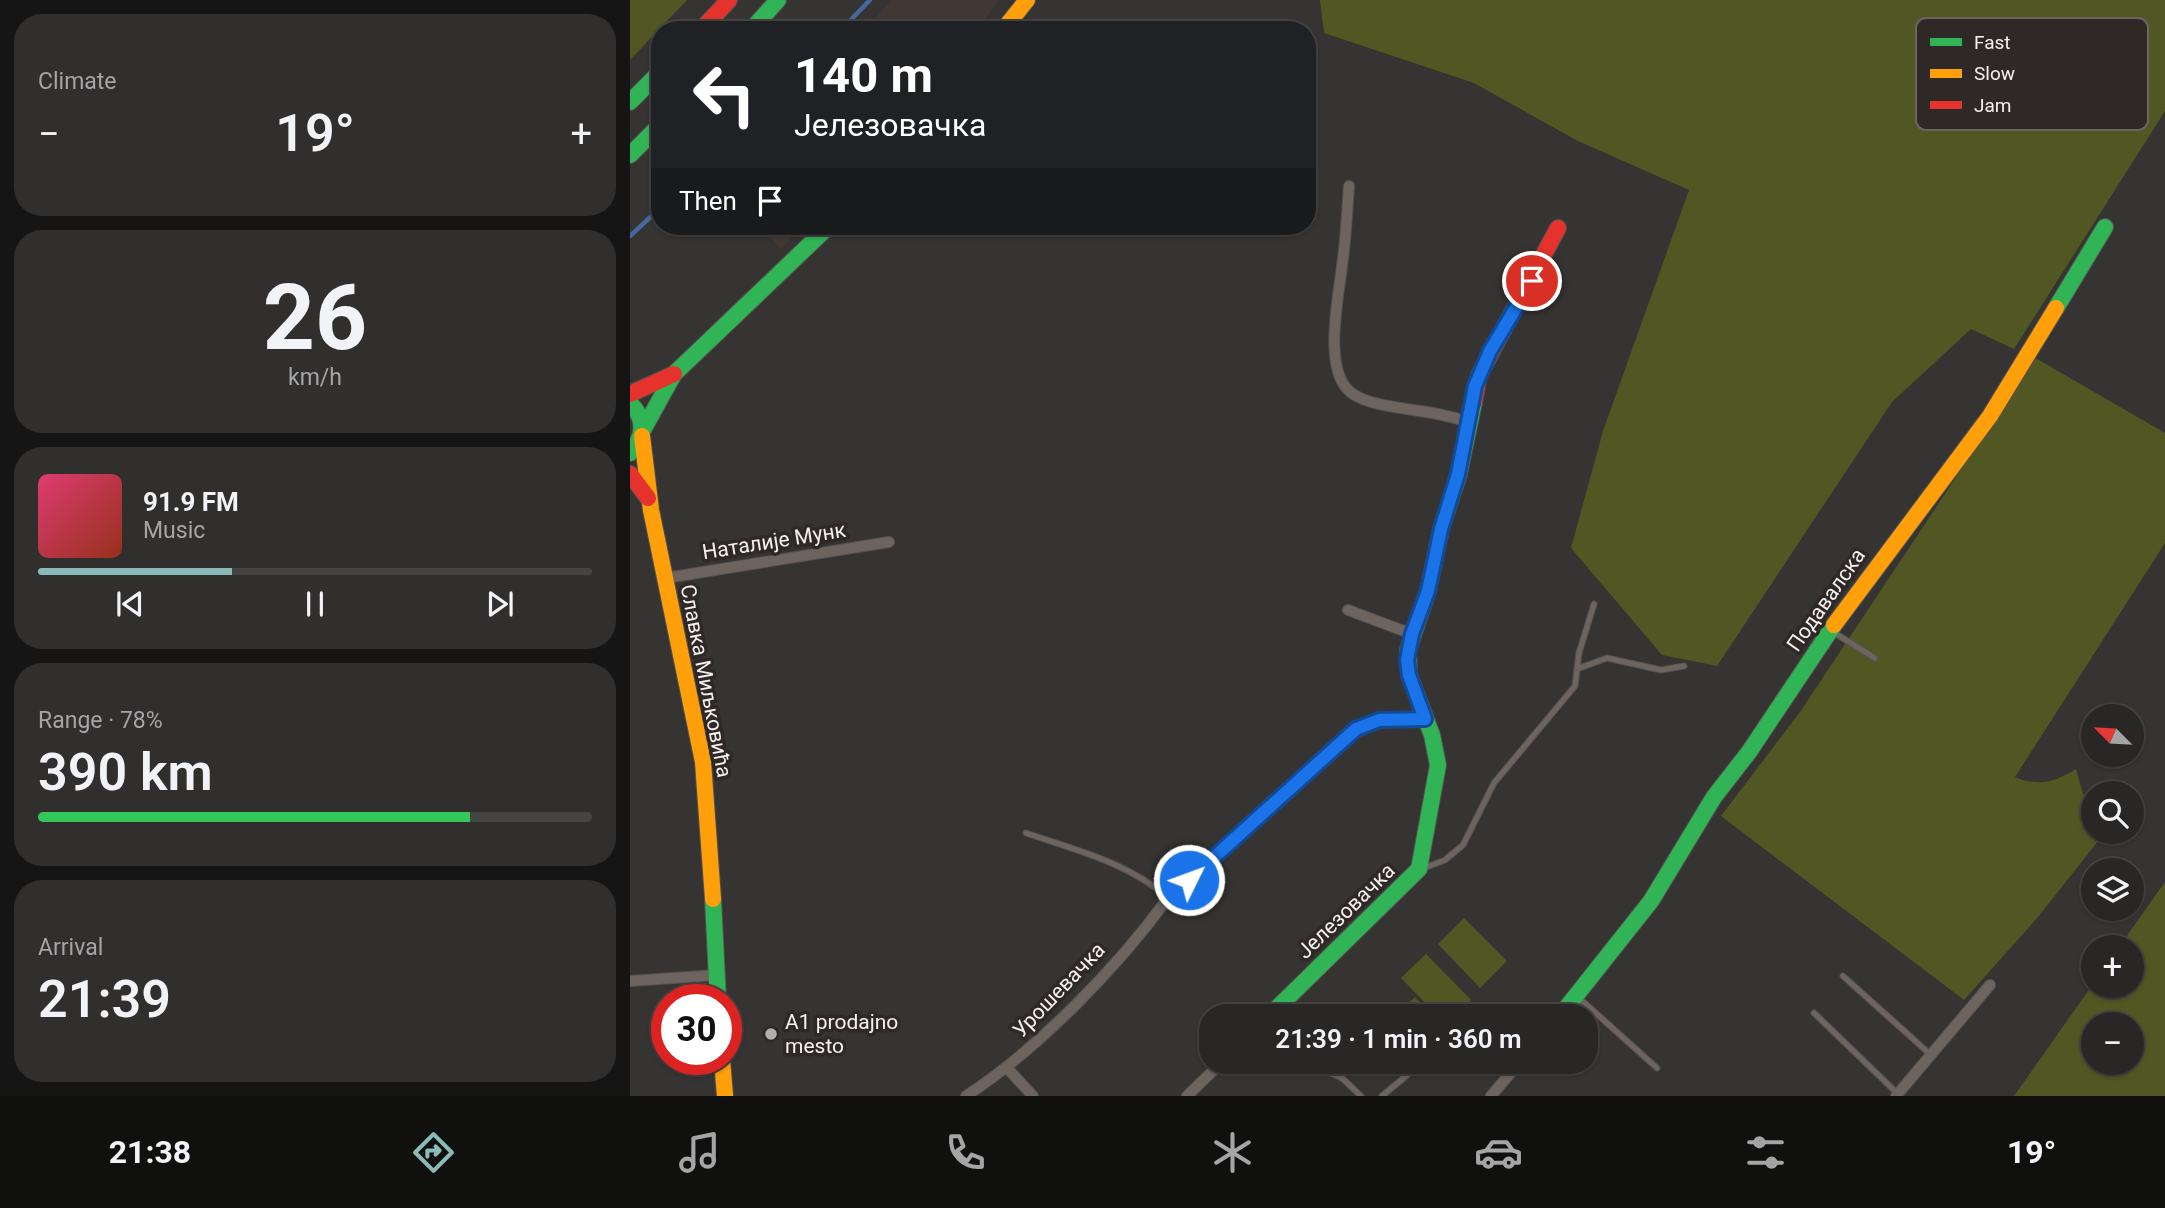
<!DOCTYPE html>
<html lang="en">
<head>
<meta charset="utf-8">
<style>
	:root { --surface:#282726; --page:#302f2e; --text:#f1f3f6; --muted:#a5a5a7; --line:#444443; --accent:#8bbbb9 }
	body { margin:0; font-family:Roboto,sans-serif; background:var(--page); color:var(--text); height:100vh; display:flex; flex-direction:column; font-size:26px; white-space:nowrap }
	* { box-sizing:border-box; margin:0 }
	p { font-size:23px; color:var(--muted) }
	.icon { flex:none; width:38px; height:38px; fill:none; stroke:currentColor; stroke-width:2; stroke-linecap:round; stroke-linejoin:round }
	.map { position:relative; flex:1; overflow:hidden }
	.side { display:flex; flex-direction:column; gap:14px; padding:14px; background:#161515; width:630px }
	.side>* { flex:none }
	.hud { position:absolute; left:21px; top:21px; width:665px; height:214px; border-radius:28px; box-shadow:0 2px 5px #0004,0 0 0 2px var(--line); background:#202124; color:#fff; overflow:hidden }
	.needle { width:46px; rotate:294deg }
	.tools { position:absolute; left:1451px; top:704px; display:grid; gap:14px }
	.tools a { display:grid; place-items:center; width:63px; height:63px; border-radius:50%; background:var(--surface); box-shadow:0 2px 5px #0004,0 0 0 2px var(--line); font-size:35px }
	.speed { position:absolute; left:21px; top:984px; display:flex; gap:14px; font-size:35px; font-weight:700; text-align:center }
	.speed>* { display:grid; place-content:center; width:91px; height:91px; border-radius:50%; background:var(--surface); box-shadow:0 2px 5px #0004,0 0 0 2px var(--line); line-height:1 }
	.speed .limit { border:10px solid #d22; background:#fff; color:#111 }
	.pin { position:absolute; display:grid; place-items:center; width:60px; height:60px; color:#fff; margin:-30px; border:4px solid #fff; border-radius:50%; box-shadow:0 2px 7px #0007 }
	.me { position:absolute; width:77px; margin:-38px; rotate:48deg; stroke-linejoin:round; filter:drop-shadow(0 0 5px #0008) }
	.turn { display:flex; align-items:center; gap:24px; height:147px; padding:0 28px; font-size:32px }
	.turn .icon { width:91px; height:91px; stroke-width:2.5 }
	.turn b { display:block; font-size:49px; line-height:60px }
	.then { display:flex; align-items:center; height:66px; padding:0 28px; background:#0003; gap:14px; font-size:26px }
	.big { font-size:52px; font-weight:600; line-height:1.1 }
	.side .card { flex:1; display:flex; flex-direction:column; justify-content:center; gap:10px; min-width:0; padding:0 24px; border-radius:28px; background:var(--page) }
	.side .dial { align-items:center; gap:0 }
	.dial b { font-size:91px; line-height:1 }
	.song { display:flex; align-items:center; gap:21px }
	.cover { width:84px; height:84px; border-radius:10px; background:linear-gradient(135deg,hsl(340 70% 55%),hsl(10 70% 35%)) }
	.played { height:7px; border-radius:4px; background:linear-gradient(90deg,var(--accent) 35%,var(--line) 35%) }
	.keys { display:flex; justify-content:space-around; direction:ltr }
	.heat { display:flex; justify-content:space-between; align-items:center; font-size:38px; direction:ltr }
	.charge { height:10px; border-radius:5px; background:linear-gradient(90deg,#34c759 78%,var(--line) 0) }
	.trip { position:absolute; left:569px; top:1004px; width:399px; height:70px; border-radius:28px; background:var(--surface); box-shadow:0 2px 5px #0004,0 0 0 2px var(--line); font-weight:600; line-height:70px; text-align:center }
	.tabs { display:flex; height:112px; justify-content:space-around; align-items:center; background:#10100f; color:var(--muted) }
	.tabs .icon { width:49px; height:49px }
	.tabs .on { color:var(--accent) }
	.tabs b { font-size:32px; color:var(--text) }
	main { display:flex; flex:1; min-height:0 }
	.map>svg:first-child { display:block }
</style>
</head>
<body>
<main>
<section class="side">
<div class="card"><p>Climate</p>
<div class="heat"><a>−</a><b class="big">19°</b><a>+</a></div>
</div>
<div class="card dial"><b>26</b><p>km/h</p></div>
<div class="card">
<div class="song"><i class="cover"></i><div><b>91.9 FM</b><p>Music</p></div></div>
<div class="played"></div>
<div class="keys"><svg class="icon" aria-label="previous" viewBox="0 0 24 24"><path d="M18 5L8 12l10 7zM5 5v14"/></svg><svg class="icon" aria-label="pause" viewBox="0 0 24 24"><path d="M8 5v14M16 5v14"/></svg><svg class="icon" aria-label="next" viewBox="0 0 24 24"><path d="M6 5l10 7-10 7zM19 5v14"/></svg></div>
</div>
<div class="card"><p>Range · 78%</p><b class="big">390 km</b><div class="charge"></div></div>
<div class="card"><p>Arrival</p><b class="big">21:39</b></div>
</section>
<div class="map">
<svg width="1535" height="1096" viewBox="0 0 1535 1096">
	<rect width="100%" height="100%" fill="#363432"/>
	<path fill="#423833" d="M 262,0 L 369,0 L 346,30 L 234,30 Z
		M 130,226 L 173,226 L 151,249 Z"/>
	<path fill="#515723" fill-rule="evenodd" d="M 0,0 L 57,0 L 0,60 Z
		M 690,0 L 1535,0 L 1535,111 L 1384,349 L 1341,329 L 1262,402 L 1087,666 L 1032,655 L 941,548 L 973,431 L 1059,190 L 948,141 L 844,83 L 694,33 Z
		M 1402,356 L 1535,433 L 1535,543 L 1385,777 C 1409,787 1425,782 1446,769 L 1453,794 L 1463,797 L 1463,831 L 1476,831 L 1408,917 L 1334,1000 L 1091,816 L 1170,712 L 1372,408 Z
		M 1535,882 L 1535,1096 L 1384,1096 L 1463,984 L 1502,985 L 1502,947 L 1489,947 ZM 1463,1024 L 1502,1024 L 1502,1062 L 1463,1062 Z
		M 834,918 L 877,961 L 850,988 L 808,944 Z
		M 796,954 L 841,1000 L 823,1017 L 809,1017 L 771,978 Z
		M 785,997 L 804,1017 L 766,1017 L 765,1016 Z"/>
	<g fill="none" stroke-linecap="round" stroke-linejoin="round">
		<path stroke="#45699d" stroke-width="4.5" d="M 211,30 L 240,0
			M 0,236 L 30,208"/>
		<defs>
			<path id="lane" d="M 1203,632 L 1245,658
				M 947,669 L 977,658 L 1031,670 L 1054,666
				M 396,833 C 446,850 499,863 538,898
				M 794,868 L 815,860 L 833,845 L 864,783 L 945,686 L 949,653 L 964,604
				M 1213,976 L 1301,1055
				M 949,998 L 1027,1068
				M 1184,1013 L 1267,1093
				M 674,1062 L 712,1078 L 731,1096
				M 752,1096 L 782,1071"/>
			<path id="street" d="M 719,186 C 717,212 716,239 712,266 C 709,296 691,373 723,394 C 748,411 804,408 837,422
				M 36,578 L 259,542
				M 718,610 L 782,634
				M 0,981 L 87,975
				M 377,1068 L 403,1096
				M 336,1096 C 408,1049 487,968 538,898 L 725,729 L 749,720 L 795,719
				M 557,1096 L 592,1062
				M 861,1096 L 890,1062
				M 1266,1096 L 1360,985"/>
			<path id="fast" d="M 121,30 L 148,0
				M 0,102 L 30,72
				M 0,155 L 30,125
				M 1426,308 L 1475,227
				M 0,403 C 16,419 15,436 0,453
				M 13,430 L 44,374 L 199,226
				M 83,899 L 88,999
				M 638,1017 L 789,869 L 808,765 L 802,735 L 779,675 L 778,650 L 798,591 L 811,529 L 829,474 L 844,402
				M 929,1017 L 1021,901 L 1084,797 L 1119,752 L 1204,625"/>
			<path id="slow" d="M 373,30 L 397,0
				M 12,436 L 21,510 L 73,762 L 83,899
				M 1204,625 L 1360,416 L 1426,308
				M 92,1059 L 95,1096"/>
			<path id="jam" d="M 71,30 L 99,0
				M 0,394 L 44,374
				M 844,402 L 849,375 L 928,228
				M 0,474 L 18,498"/>
		</defs>
		<use href="#lane" stroke="#545251" stroke-width="7"/>
		<use href="#street" stroke="#545251" stroke-width="12"/>
		<use href="#fast" stroke="#545251" stroke-width="18"/>
		<use href="#slow" stroke="#545251" stroke-width="18"/>
		<use href="#jam" stroke="#545251" stroke-width="18"/>
		<use href="#lane" stroke="#6d635f" stroke-width="5"/>
		<use href="#street" stroke="#6d635f" stroke-width="10"/>
		<use href="#fast" stroke="#30b455" stroke-width="16"/>
		<use href="#slow" stroke="#ff9f0a" stroke-width="16"/>
		<use href="#jam" stroke="#e5322d" stroke-width="16"/>
	</g>
	<g fill="none" stroke-linecap="round" stroke-linejoin="round">
		<defs>
			<path id="route" d="M 559,880 L 726,729 L 749,720 L 795,719 L 779,675 L 777,660 L 782,634 L 798,591 L 811,529 L 828,474 L 845,386 L 860,351 L 902,281"/>
		</defs>
		<use href="#route" stroke="#114b97" stroke-width="18"/>
		<use href="#route" stroke="#1a73e8" stroke-width="12"/>
	</g>
	<circle fill="#b2afae" stroke="#2e2926" stroke-width="2.5" cx="141" cy="1034" r="7"/>
	<g text-anchor="middle" dominant-baseline="central" stroke-width="7" stroke-linejoin="round" paint-order="stroke">
		<g font-size="21" fill="#f5f1f0" stroke="#2e2926">
			<text transform="translate(144 541) rotate(-9)">Наталије Мунк</text>
			<text transform="translate(1196 600) rotate(-55)">Подавалска</text>
			<text transform="translate(76 681) rotate(79)">Славка Миљковића</text>
			<text transform="translate(716 911) rotate(-44)">Јелезовачка</text>
			<text transform="translate(429 990) rotate(-46)">Урошевачка</text>
		</g>
		<g font-size="21" fill="#f5f1f0" stroke="#2e2926" text-anchor="start">
			<text x="155" y="1022">A1 prodajno<tspan x="155" dy="24">mesto</tspan></text>
		</g>
	</g>
	<rect x="1286" y="18" width="232" height="112" rx="10" fill="#2e2926" stroke="#6a6563" stroke-width="2"/>
	<rect x="1300" y="38" width="32" height="8" fill="#30b455"/>
	<rect x="1300" y="69" width="32" height="9" fill="#ff9f0a"/>
	<rect x="1300" y="101" width="32" height="8" fill="#e5322d"/>
	<g font-size="19" fill="#f5f1f0">
		<text x="1344" y="49">Fast</text>
		<text x="1344" y="80">Slow</text>
		<text x="1344" y="112">Jam</text>
	</g>
</svg>
<div class="tools">
<a><svg class="needle" viewBox="-14 -14 28 28"><path d="M0-13l5 13h-10z" fill="#e53935"/><path d="M0 13l5-13h-10z" fill="#a5a5a7"/></svg></a>
<a><svg class="icon" aria-label="search" viewBox="0 0 24 24"><circle cx="10" cy="10" r="6"/><path d="M15 15l6 6"/></svg></a>
<a><svg class="icon" aria-label="layers" viewBox="0 0 24 24"><path d="M12 4l9 5-9 5-9-5zM3 14l9 5 9-5"/></svg></a>
<a>+</a>
<a>−</a>
</div>
<div class="speed"><div class="limit">30</div></div>
<div class="pin" style="left:902px;top:281px;background:#d93025"><svg class="icon" aria-label="arrive" viewBox="0 0 24 24"><path d="M6 21V4h12l-3 4 3 4H6"/></svg></div>
<svg class="me" style="left:559px;top:880px" viewBox="-20 -20 40 40"><circle r="17" fill="#1a73e8" stroke="#fff" stroke-width="3"/><path d="M0-11L8 9 0 5-8 9z" fill="#fff"/></svg>
<div class="trip">21:39 · 1 min · 360 m</div>
<div class="hud">
<div class="turn"><svg class="icon" aria-label="left" viewBox="0 0 24 24"><path d="M17 20v-9H6M10 6l-5 5 5 5"/></svg><div><b>140 m</b>Јелезовачка</div></div>
<div class="then">Then<svg class="icon" aria-label="arrive" viewBox="0 0 24 24"><path d="M6 21V4h12l-3 4 3 4H6"/></svg></div>
</div>
</div>
</main>
<nav class="tabs">
<b>21:38</b>
<svg class="icon on" aria-label="directions" viewBox="0 0 24 24"><path d="M12 3l9 9-9 9-9-9zM9 14v-3h6M13 9l2 2-2 2"/></svg>
<svg class="icon" aria-label="music" viewBox="0 0 24 24"><path d="M9 18V5l10-2v13"/><circle cx="6" cy="18" r="3"/><circle cx="16" cy="16" r="3"/></svg>
<svg class="icon" aria-label="phone" viewBox="0 0 24 24"><path d="M5 4h4l2 5-3 2q2 4 5 5l2-3 5 2v4C11 20 4 13 5 4z"/></svg>
<svg class="icon" aria-label="climate" viewBox="0 0 24 24"><path d="M12 3v18M4 7l16 10M4 17L20 7"/></svg>
<svg class="icon" aria-label="car" viewBox="0 0 24 24"><path d="M5 17H2v-5l4-1 3-4h7l3 4 3 1v5h-3M9 17h6M6 11h13"/><circle cx="7" cy="17" r="2"/><circle cx="17" cy="17" r="2"/></svg>
<svg class="icon" aria-label="filters" viewBox="0 0 24 24"><path d="M4 7h16M4 17h16"/><circle cx="9" cy="7" r="2"/><circle cx="15" cy="17" r="2"/></svg>
<b>19°</b>
</nav>
</body>
</html>
